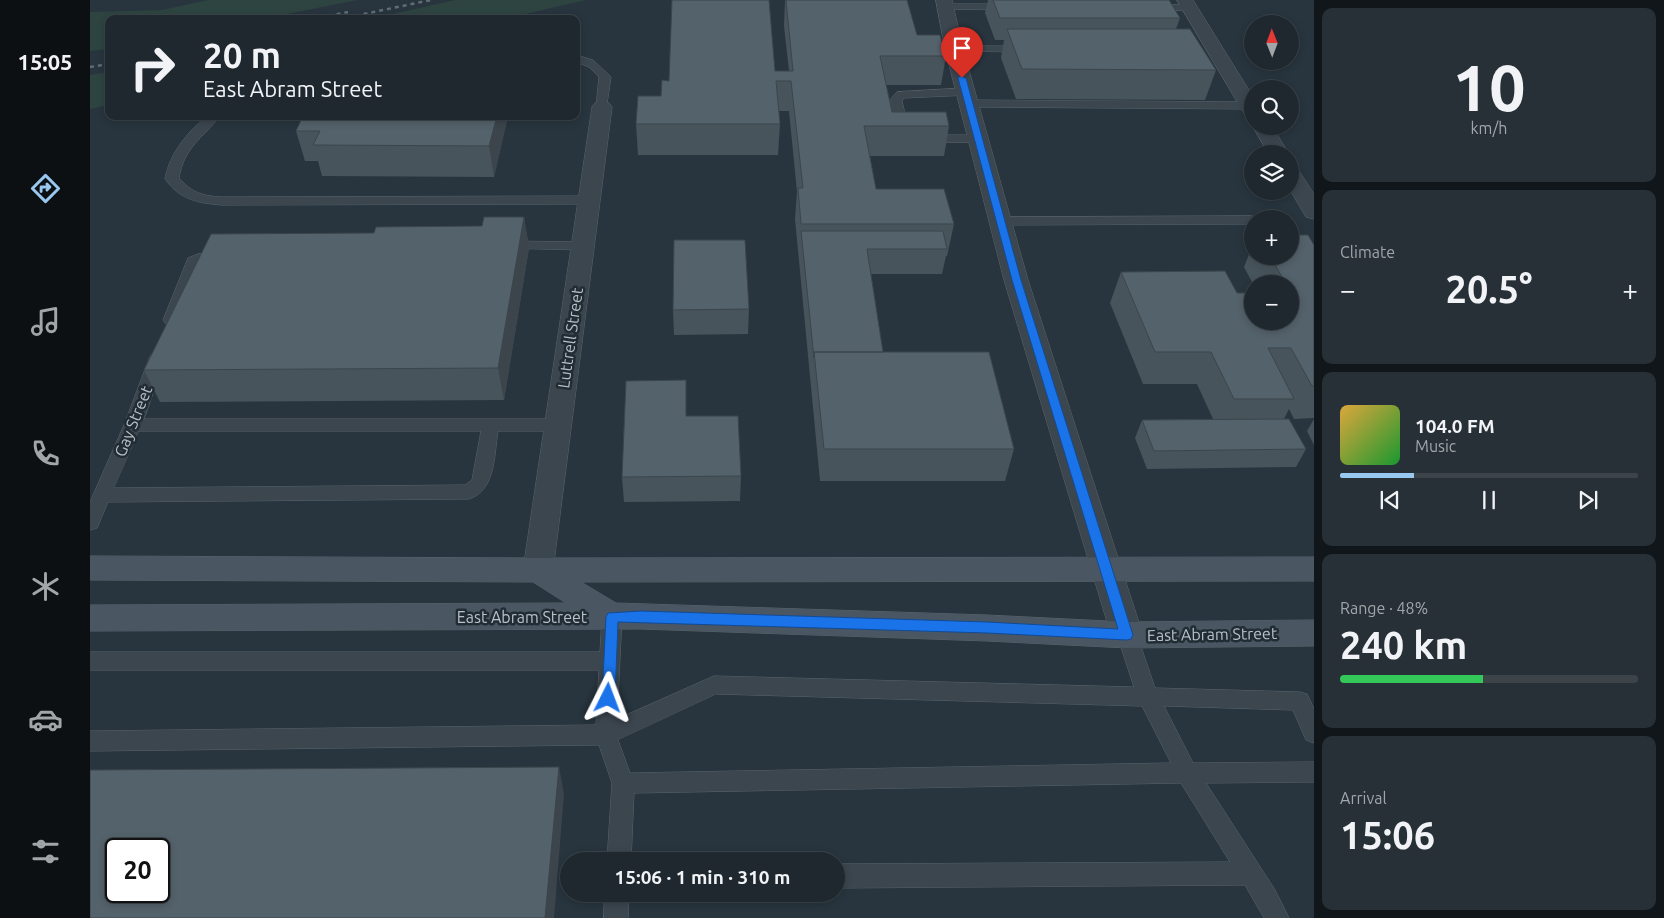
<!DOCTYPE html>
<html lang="en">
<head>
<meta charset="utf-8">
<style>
	:root { --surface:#1e282e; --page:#263036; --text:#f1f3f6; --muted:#a1a6aa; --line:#3c444a; --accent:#98c7ef }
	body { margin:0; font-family:Ubuntu,sans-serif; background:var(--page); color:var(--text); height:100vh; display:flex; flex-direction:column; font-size:19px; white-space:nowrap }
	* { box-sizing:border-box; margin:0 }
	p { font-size:16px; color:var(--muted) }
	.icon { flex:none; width:28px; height:28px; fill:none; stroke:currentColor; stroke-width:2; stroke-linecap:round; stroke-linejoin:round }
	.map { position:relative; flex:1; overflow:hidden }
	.details { display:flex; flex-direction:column; gap:8px; padding:8px; background:#101619; width:350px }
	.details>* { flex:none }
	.guide { position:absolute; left:15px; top:15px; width:475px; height:105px; border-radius:10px; box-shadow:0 2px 8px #0003,0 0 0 1px var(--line); background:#1e282e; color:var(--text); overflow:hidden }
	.needle { width:32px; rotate:359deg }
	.fabs { position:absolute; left:1154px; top:15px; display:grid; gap:10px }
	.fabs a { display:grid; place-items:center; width:55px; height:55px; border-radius:50%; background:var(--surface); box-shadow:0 2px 8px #0003,0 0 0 1px var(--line); font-size:25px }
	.speed { position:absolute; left:15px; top:838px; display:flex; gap:10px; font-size:25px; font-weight:700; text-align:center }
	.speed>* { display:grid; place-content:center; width:65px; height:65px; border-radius:50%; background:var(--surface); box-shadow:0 2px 8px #0003,0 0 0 1px var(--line); line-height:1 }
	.speed .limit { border:2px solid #111; border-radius:8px; background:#fff; color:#111 }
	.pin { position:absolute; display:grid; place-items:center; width:42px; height:42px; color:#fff; margin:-51px -21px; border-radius:50% 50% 50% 0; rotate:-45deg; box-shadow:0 0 5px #0007 }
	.pin .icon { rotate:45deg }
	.me { position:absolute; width:55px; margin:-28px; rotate:3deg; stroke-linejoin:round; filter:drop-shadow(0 0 4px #0008) }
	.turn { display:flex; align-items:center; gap:18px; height:105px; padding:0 15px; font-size:22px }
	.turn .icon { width:65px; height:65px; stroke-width:2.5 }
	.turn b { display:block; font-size:35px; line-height:42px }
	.big { font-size:38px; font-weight:600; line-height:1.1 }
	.details .card { flex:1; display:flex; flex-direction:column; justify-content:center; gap:8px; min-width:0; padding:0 18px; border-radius:10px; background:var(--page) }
	.details .dial { align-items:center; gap:0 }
	.dial b { font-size:65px; line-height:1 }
	.song { display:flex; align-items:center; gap:15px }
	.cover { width:60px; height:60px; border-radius:8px; background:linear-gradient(135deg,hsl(40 70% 55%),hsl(130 70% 35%)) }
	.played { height:5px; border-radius:2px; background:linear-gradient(90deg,var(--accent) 25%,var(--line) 25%) }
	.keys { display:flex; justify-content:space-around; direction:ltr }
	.heat { display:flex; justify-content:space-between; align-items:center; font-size:28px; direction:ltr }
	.charge { height:8px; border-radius:4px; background:linear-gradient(90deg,#34c759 48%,var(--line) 0) }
	.trip { position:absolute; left:470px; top:852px; width:285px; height:50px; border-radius:25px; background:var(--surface); box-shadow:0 2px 8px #0003,0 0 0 1px var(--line); font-weight:600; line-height:50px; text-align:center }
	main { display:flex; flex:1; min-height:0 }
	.tab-bar { display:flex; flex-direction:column; width:90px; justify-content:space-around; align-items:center; background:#0c1012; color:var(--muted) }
	.tab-bar .icon { width:35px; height:35px }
	.tab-bar .selected { color:var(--accent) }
	.tab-bar b { font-size:22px; color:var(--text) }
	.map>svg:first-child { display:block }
</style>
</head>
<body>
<main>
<nav class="tab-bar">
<b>15:05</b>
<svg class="icon selected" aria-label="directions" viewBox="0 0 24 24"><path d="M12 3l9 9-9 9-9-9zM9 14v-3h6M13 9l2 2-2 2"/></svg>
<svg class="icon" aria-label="music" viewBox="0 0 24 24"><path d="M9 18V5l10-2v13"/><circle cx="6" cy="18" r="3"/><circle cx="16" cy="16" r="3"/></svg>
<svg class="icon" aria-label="phone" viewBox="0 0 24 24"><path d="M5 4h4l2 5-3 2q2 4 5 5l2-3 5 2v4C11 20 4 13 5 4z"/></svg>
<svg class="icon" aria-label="climate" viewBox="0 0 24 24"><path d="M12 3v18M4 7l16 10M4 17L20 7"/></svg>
<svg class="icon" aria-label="car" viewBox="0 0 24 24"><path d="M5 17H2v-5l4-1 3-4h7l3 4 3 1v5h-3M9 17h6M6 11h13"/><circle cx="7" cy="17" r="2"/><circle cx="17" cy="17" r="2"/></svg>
<svg class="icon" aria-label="filters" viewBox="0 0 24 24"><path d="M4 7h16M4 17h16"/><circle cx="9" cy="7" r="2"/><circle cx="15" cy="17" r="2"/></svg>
</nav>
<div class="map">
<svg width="1224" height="918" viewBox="0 0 1224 918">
	<rect width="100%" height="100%" fill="#28353e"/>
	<path fill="#2d4441" d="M 118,0 L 267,0 L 172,19 L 19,19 L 19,49 L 0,51 L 0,12 L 72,10 Z
		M 365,0 L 496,0 L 414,19 L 280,19 Z
		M 19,72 L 19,105 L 0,109 L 0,75 Z"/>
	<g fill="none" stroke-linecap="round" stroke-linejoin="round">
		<defs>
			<path id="lane" d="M 856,4 L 920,4 L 925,7 L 920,10 L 852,9 L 851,7 Z
				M 1061,4 L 1100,5 L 1105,8 L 1100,11 L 1057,9 L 1056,7 Z
				M 864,46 L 936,46 L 942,49 L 936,52 L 860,51 L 858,49 L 860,47 Z
				M 486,55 L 503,60 L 521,77 L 516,110 L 508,110 L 506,107 L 509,77 L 499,67 L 486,62 Z
				M 876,88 L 882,92 L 880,95 L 814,98 L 812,101 L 819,131 L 823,135 L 889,135 L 895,139 L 894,142 L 819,143 C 803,139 803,113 800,100 L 807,92 Z
				M 880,100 L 1160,102 L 1162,103 L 1162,109 L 876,107 L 874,104 Z
				M 116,116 L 130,116 C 112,139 94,147 89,178 C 102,193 113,196 132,197 L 500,196 L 507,200 L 500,204 L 132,205 C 108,203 90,200 75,179 C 80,152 97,134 116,116 Z
				M 1162,216 L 1168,219 L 1162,219 L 1162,224 L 911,225 L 904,221 L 911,217 Z
				M 415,241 L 493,242 L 498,243 L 500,246 L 498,249 L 493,250 L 410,248 L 408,245 L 410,242 Z
				M 133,252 L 138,253 L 140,256 L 138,259 L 109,263 L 89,320 L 86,324 L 76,324 L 73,320 L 98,258 L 108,254 Z
				M 67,354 L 73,355 L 75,359 L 54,419 L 468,419 L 474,421 L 477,425 L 474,429 L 468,431 L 408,431 C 404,455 406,490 379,499 L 18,502 L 7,528 L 0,530 L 0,502 L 34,425 L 59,359 L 61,355 ZM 49,431 L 391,431 L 382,480 L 375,485 L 24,488 Z
				M 522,609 L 529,611 L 532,617 L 527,719 L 624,676 L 1044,687 L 1027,635 L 1030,629 L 1037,627 L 1044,629 L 1047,635 L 1065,688 L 1210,692 L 1217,694 L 1224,709 L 1224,743 L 1216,740 L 1203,710 L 1074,706 L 1103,763 L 1224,762 L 1224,782 L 1116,783 L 1185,890 L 1199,918 L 1174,918 L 1155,885 L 746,888 L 746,864 L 1140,862 L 1091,783 L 544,793 L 541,861 L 517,861 L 522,783 L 509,745 L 0,751 L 0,731 L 506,725 L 509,670 L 0,670 L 0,652 L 510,652 L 512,617 L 515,611 ZM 626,694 L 1052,706 L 1081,763 L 540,773 L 528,740 Z
				M 515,894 L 539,894 L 538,918 L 514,918 Z"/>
			<path id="street" d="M 846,0 L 862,0 L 873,49 L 938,280 L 1053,635 L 1048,644 L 1037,648 L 1026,644 L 1021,635 L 914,280 L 855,49 Z
				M 1087,0 L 1103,0 L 1162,95 L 1162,116 L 1155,114 L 1152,110 Z
				M 512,101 L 519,103 L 522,107 L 463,570 L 459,578 L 448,582 L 437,578 L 433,570 L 502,107 L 505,103 Z
				M 1162,125 L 1182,126 L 1199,154 L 1179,154 Z
				M 1200,166 L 1207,168 L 1224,194 L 1224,219 L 1216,217 L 1200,190 Z"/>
			<path id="secondary" d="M 0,556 L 448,558 L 1224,557 L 1224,581 L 491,582 L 526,603 L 897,615 L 1037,622 L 1224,620 L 1224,646 L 1037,648 L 897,641 L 551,629 L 0,631 L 0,605 L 476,603 L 443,582 L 0,580 Z"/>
		</defs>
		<use href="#lane" stroke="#5a646c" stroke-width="1"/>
		<use href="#street" stroke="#5a646c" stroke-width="1"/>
		<use href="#secondary" stroke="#5a646c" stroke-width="1"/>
		<use href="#lane" fill="#3c464f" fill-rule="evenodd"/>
		<use href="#street" fill="#3c464f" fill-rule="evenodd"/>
		<use href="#secondary" fill="#4a5661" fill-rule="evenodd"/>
		<path stroke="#606d77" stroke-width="2.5" stroke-dasharray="4 4" stroke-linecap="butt" d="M 223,19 L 258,12
			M 250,19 L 341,0
			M 0,67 L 19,64"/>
	</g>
	<path fill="#48545c" d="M 695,0 L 827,35 L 856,56 L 851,85 L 796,85 L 802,112 L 859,126 L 854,156 L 780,156 L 786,189 L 864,224 L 857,256 L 856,256 L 852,274 L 781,274 L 793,352 L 924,449 L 915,481 L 730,481 L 705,219 L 707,192 L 699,111 L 689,111 L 690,124 L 688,155 L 548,155 L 546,124 L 571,96 L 579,81 L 685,71 L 699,71 L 694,26 Z
		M 898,0 L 1079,0 L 1090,18 L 1086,29 L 1126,70 L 1115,100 L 926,99 L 911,58 L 914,40 L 905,40 L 895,13 Z
		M 213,116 L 418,116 L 404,177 L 232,176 L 228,161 L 215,161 L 206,131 Z
		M 434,217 L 439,248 L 414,400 L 70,402 L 54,370 L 284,233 L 392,226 Z
		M 1224,245 L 1224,418 L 1204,419 L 1199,409 L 1194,419 L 1216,449 L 1206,467 L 1057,469 L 1045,438 L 1052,420 L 1123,419 L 1107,384 L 1053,384 L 1020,303 L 1031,272 L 1147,293 L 1200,321 L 1200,284 L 1163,284 L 1154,267 L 1162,247 L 1162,256 L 1200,256 Z
		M 659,309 L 658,334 L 584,335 L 583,310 Z
		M 596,416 L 651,476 L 650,501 L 534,502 L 532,477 Z
		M 1224,419 L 1224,445 L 1217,431 Z"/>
	<path fill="#3b454b" d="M 407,116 L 418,116 L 404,177 L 399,146 Z
		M 434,217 L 439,248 L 414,400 L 408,368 Z
		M 469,767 L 474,794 L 464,918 L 455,918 Z"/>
	<path fill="#54626b" stroke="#3b454b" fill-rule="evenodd" d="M 582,0 L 679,0 L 685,71 L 703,71 L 696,0 L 817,0 L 827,35 L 850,35 L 856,56 L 790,56 L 802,112 L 856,112 L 859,126 L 774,126 L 786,189 L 854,189 L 864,224 L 711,224 L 708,188 L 713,188 L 701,81 L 686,81 L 690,124 L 546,124 L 548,96 L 571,96 L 572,80 L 579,81 Z
		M 903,0 L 1079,0 L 1090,18 L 910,18 Z
		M 917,29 L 1100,29 L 1126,70 L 932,69 Z
		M 213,116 L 407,116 L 399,146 L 223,145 L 230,131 L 206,131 Z
		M 394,217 L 434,217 L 408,368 L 54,370 L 121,234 L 284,233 L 286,227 L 392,226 Z
		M 711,231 L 853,231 L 857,249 L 777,249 L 793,352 L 724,352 L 724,358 Z
		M 1200,235 L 1218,235 L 1224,245 L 1224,386 L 1222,386 L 1201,348 L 1178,348 L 1204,399 L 1144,399 L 1121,352 L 1065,352 L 1031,272 L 1135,271 L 1147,293 L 1162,293 L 1162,321 L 1200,321 L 1200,293 L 1201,293 L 1200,291 L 1200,284 L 1196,284 L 1180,256 L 1200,256 Z
		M 584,240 L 655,240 L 659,309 L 583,310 Z
		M 724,352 L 899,352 L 924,449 L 734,449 Z
		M 596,380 L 596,416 L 648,416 L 651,476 L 532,477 L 536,381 Z
		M 1199,419 L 1216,449 L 1064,451 L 1052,420 Z
		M 469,767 L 455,918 L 0,918 L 0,770 ZM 26,849 L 69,849 L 69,891 L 26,891 Z"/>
	<path fill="#1a73e8" stroke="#114b97" d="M 870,76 L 876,78 L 931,280 L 1043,635 L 1041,639 L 1037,640 L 897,633 L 528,622 L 525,698 L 523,702 L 518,704 L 514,702 L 512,698 L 516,617 L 518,613 L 551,611 L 897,622 L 1028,629 L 922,280 L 868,78 Z"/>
	<g text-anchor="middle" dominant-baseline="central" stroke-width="5" stroke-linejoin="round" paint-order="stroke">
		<g font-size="16" fill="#b8c1c9" stroke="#212c34">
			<text transform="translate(480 338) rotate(-82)">Luttrell Street</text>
			<text transform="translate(43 421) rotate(-68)">Gay Street</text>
			<text x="432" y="617">East Abram Street</text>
			<text transform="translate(1122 634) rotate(-1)">East Abram Street</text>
		</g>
	</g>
</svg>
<div class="fabs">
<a><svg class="needle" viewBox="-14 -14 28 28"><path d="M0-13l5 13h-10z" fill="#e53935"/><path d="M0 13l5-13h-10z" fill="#a1a6aa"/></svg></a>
<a><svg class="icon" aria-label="search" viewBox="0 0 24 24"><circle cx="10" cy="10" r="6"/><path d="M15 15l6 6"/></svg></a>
<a><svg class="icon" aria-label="layers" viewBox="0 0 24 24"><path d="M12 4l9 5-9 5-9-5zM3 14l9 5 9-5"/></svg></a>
<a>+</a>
<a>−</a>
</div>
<div class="speed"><div class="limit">20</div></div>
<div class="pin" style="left:872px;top:78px;background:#d93025"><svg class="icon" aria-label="arrive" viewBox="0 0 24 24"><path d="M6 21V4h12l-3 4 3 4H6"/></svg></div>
<svg class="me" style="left:518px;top:698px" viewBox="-20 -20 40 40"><path d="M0-17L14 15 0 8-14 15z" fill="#1a73e8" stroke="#fff" stroke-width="4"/></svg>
<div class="trip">15:06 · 1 min · 310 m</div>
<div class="guide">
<div class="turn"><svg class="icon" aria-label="right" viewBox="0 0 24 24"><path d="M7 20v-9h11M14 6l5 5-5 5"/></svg><div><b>20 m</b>East Abram Street</div></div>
</div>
</div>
<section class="details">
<div class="card dial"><b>10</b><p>km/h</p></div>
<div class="card"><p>Climate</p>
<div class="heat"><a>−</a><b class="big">20.5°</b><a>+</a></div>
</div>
<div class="card">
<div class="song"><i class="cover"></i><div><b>104.0 FM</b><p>Music</p></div></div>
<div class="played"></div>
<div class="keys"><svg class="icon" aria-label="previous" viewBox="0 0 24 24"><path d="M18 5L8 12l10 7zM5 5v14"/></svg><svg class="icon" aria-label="pause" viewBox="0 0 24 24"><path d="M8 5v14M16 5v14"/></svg><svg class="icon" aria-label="next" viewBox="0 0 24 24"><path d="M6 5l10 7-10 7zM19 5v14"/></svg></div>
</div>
<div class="card"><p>Range · 48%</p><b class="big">240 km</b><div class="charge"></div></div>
<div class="card"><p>Arrival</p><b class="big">15:06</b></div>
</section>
</main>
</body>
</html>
